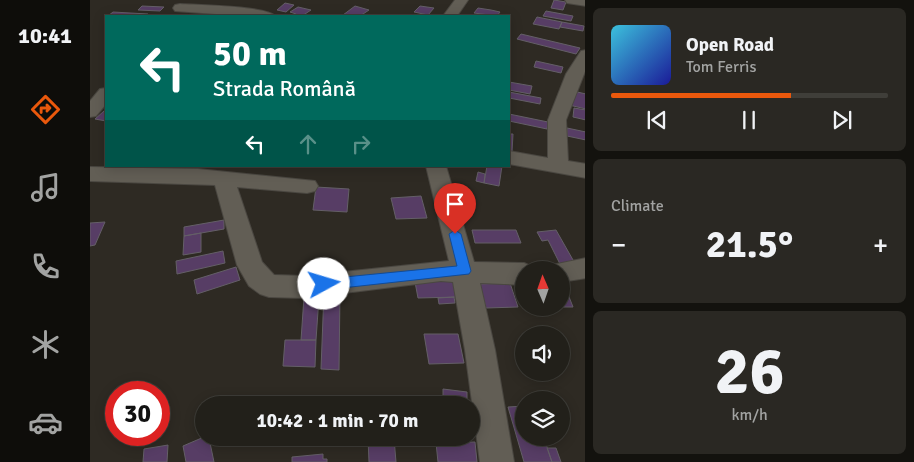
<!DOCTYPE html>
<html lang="en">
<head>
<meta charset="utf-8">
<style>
	:root { --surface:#22201a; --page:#2a2823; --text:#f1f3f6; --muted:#a2a3a2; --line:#3f3e39; --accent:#ea580c }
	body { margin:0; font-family:Signika,sans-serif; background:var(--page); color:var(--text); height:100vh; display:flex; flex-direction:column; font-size:19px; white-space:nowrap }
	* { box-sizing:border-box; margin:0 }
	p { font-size:16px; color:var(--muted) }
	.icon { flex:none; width:28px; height:28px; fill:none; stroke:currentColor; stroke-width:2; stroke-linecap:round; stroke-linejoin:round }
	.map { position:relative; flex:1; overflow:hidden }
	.panel { display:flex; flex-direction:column; gap:8px; padding:8px; background:#13120e; width:329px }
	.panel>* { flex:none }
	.guide { position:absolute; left:15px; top:15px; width:405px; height:152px; border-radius:0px; box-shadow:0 2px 12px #0003,0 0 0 1px var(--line); background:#00695c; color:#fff; overflow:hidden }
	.needle { width:32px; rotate:358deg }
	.buttons { position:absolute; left:425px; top:261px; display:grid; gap:10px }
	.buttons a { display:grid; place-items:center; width:55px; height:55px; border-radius:50%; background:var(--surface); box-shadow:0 2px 12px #0003,0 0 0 1px var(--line); font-size:25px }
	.speed { position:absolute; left:15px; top:381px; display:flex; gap:10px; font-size:25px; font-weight:700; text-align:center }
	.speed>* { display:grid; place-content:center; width:65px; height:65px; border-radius:50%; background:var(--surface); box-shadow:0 2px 12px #0003,0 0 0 1px var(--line); line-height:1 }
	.speed .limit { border:8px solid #d22; background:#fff; color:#111 }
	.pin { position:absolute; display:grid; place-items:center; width:42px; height:42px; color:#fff; margin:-51px -21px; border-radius:50% 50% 50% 0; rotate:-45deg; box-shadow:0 0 5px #0007 }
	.pin .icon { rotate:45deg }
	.me { position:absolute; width:55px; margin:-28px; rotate:84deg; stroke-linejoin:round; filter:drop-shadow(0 0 4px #0008) }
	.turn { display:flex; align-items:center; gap:18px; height:105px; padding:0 25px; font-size:22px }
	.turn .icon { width:65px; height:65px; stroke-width:2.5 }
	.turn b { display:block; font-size:35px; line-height:42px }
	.lanes { display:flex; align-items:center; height:48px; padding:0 25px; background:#0003; justify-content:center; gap:25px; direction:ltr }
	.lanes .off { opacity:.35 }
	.big { font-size:38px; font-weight:700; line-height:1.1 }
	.panel .card { flex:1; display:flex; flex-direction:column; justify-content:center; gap:8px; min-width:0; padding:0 18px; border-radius:8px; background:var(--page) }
	.panel .dial { align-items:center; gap:0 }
	.dial b { font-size:65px; line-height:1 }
	.song { display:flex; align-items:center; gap:15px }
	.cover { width:60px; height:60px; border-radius:8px; background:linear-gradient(135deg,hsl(190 70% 55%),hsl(240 70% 35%)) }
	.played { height:5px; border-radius:2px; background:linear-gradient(90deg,var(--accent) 65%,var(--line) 65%) }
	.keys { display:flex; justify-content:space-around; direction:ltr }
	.heat { display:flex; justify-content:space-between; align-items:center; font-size:28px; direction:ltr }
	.trip { position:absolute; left:105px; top:396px; width:285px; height:50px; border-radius:25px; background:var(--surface); box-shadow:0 2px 12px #0003,0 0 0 1px var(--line); font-weight:700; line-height:50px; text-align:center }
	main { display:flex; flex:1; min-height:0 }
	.tabs { display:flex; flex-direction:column; width:90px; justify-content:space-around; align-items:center; background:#0e0d0a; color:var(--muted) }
	.tabs .icon { width:35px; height:35px }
	.tabs .selected { color:var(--accent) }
	.tabs b { font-size:22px; color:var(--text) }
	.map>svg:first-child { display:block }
</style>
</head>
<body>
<main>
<nav class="tabs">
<b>10:41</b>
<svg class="icon selected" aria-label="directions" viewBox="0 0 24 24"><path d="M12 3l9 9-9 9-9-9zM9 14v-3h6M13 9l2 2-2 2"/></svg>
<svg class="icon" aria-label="music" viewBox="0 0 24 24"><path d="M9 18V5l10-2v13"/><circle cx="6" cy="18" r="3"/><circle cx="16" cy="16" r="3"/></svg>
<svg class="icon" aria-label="phone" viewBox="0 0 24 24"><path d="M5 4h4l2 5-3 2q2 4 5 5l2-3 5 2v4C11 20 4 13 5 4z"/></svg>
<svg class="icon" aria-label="climate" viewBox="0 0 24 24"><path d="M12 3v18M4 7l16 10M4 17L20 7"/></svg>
<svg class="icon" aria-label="car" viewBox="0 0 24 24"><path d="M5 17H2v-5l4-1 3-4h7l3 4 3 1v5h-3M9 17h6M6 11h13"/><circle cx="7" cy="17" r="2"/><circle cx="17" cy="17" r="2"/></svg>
</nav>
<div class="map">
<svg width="496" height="462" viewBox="0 0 496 462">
	<rect width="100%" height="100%" fill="#2e2a23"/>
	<path fill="#573d65" stroke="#645f67" d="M 464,0 L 476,2 L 473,10 L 461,8 Z
		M 195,3 L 204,5 L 196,12 L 187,10 Z
		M 52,6 L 74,7 L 70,11 L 48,10 Z
		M 265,6 L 279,10 L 270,16 L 253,15 Z
		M 330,6 L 344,8 L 338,15 L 324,12 Z
		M 208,7 L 221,10 L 212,16 L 202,16 L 206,14 L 200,12 Z
		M 388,8 L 401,10 L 410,12 L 407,16 L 384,13 Z
		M 456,11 L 483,16 L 481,21 L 453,16 Z
		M 23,12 L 58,14 L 56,16 L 18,16 Z
		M 447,17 L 472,22 L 469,29 L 443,24 Z
		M 472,22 L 494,26 L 493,31 L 470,27 Z
		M 431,34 L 490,48 L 486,54 L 427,39 Z
		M 446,61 L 473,67 L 471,73 L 444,67 Z
		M 419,82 L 442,86 L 440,94 L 419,90 Z
		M 483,91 L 496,94 L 496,109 L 479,105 Z
		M 419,92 L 451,98 L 450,104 L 419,98 Z
		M 484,108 L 496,110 L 496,120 L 483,117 Z
		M 14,111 L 16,111 L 16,121 L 5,119 Z
		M 419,114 L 458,122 L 457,129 L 419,121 Z
		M 477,128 L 496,132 L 496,140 L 477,136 Z
		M 419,134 L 423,134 L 422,152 L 419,152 Z
		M 397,166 L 412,166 L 409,186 L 394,183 Z
		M 388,172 L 395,174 L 394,183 L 386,181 Z
		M 226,187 L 259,189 L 257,212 L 223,210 Z
		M 331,196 L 337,218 L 306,219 L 301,198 Z
		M 134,220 L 134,229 L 94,236 L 94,227 Z
		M 15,222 L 5,245 L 0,246 L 0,223 Z
		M 382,230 L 426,230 L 431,243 L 385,243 Z
		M 466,230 L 487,267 L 472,268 L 458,240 L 452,241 L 447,232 Z
		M 111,233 L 111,252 L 93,255 L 94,236 Z
		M 133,251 L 135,263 L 87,274 L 86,261 Z
		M 146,267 L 150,280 L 107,294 L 104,280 Z
		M 471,279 L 472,279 L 483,307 L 471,307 Z
		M 364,281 L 369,297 L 328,298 L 325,282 Z
		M 420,283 L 428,307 L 396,308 L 389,284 Z
		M 234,292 L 250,292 L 249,370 L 231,369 Z
		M 214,297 L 229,297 L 226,340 L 211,340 Z
		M 364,297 L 365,303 L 349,304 L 348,298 Z
		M 334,334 L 368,334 L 374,363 L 339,364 Z
		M 195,340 L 226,340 L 225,367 L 193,366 Z
		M 353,389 L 377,392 L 377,405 L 353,403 Z
		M 265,400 L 301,400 L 302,405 L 265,405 Z
		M 434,406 L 434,438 L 454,438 L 462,462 L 434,462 L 418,407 Z
		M 114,437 L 119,438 L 124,462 L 96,462 L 93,446 Z
		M 278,438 L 304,438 L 306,462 L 279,462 Z
		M 385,442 L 387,462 L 348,462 L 346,443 Z
		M 78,445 L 77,462 L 53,462 L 54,449 Z
		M 457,448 L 466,448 L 471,462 L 462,462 Z
		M 233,454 L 233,459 L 237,459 L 237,462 L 202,462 L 202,457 Z"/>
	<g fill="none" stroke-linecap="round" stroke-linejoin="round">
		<defs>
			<path id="minor" d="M 365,0 L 378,0 L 367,16 L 353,16 Z
				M 475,0 L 496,0 L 496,6 L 477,3 Z
				M 90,4 C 106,5 177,6 185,16 L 153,16 L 85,11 L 83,8 L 85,5 Z
				M 496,50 L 496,69 L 476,120 L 478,161 L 496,164 L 496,178 L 419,164 L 419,151 L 458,158 L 458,120 L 476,74 L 491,51 Z
				M 16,88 L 16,104 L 6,116 L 0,117 L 0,101 L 10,89 Z
				M 336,166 L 356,166 L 384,262 L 434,263 L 443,267 L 445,270 L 434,270 L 434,285 L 390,283 L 405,350 L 424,462 L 390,462 L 375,350 L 363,282 L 351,281 L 214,298 L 179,297 L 170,294 L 159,286 L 147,265 L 125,185 L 0,181 L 0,167 L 108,169 L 225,181 L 228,186 L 225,191 L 217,193 L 147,187 L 172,262 L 184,275 L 214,276 L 359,261 Z
				M 496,258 L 496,278 L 471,282 L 471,270 L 459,270 L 462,265 Z"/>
		</defs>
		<use href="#minor" stroke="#4a4741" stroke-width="2"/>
		<use href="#minor" fill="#625e55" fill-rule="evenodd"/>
	</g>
	<path fill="#1a73e8" stroke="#114b97" d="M 365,230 L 371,234 L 381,271 L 379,274 L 234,290 L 227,284 L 234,279 L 367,266 L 359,234 Z"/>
</svg>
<div class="buttons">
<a><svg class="needle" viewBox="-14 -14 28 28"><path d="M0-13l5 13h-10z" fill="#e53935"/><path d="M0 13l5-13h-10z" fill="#a2a3a2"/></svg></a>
<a><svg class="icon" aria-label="sound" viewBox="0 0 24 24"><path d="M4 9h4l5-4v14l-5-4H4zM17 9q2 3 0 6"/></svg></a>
<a><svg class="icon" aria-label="layers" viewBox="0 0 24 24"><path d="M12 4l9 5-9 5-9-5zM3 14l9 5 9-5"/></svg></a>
</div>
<div class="speed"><div class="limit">30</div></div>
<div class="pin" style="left:365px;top:234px;background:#d93025"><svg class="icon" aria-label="arrive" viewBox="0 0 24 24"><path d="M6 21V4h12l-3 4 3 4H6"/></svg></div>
<svg class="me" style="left:234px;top:284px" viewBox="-20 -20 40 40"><circle r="19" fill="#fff"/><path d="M0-13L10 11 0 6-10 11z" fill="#1a73e8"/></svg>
<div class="trip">10:42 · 1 min · 70 m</div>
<div class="guide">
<div class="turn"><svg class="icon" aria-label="left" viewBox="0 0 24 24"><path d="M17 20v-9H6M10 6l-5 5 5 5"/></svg><div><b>50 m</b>Strada Română</div></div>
<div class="lanes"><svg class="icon" aria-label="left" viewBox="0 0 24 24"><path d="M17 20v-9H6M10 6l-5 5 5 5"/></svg><svg class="icon off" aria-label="ahead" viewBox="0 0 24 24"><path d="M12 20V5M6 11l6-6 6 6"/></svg><svg class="icon off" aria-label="right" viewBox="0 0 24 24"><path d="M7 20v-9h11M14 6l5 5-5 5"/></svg></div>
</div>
</div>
<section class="panel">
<div class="card">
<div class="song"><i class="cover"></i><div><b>Open Road</b><p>Tom Ferris</p></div></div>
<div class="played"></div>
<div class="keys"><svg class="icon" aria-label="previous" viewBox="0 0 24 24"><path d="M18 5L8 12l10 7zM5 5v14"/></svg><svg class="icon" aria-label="pause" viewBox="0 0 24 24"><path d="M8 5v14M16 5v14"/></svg><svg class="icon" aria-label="next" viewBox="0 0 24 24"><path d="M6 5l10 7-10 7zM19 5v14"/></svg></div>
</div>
<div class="card"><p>Climate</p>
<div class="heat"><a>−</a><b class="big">21.5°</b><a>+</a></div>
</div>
<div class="card dial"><b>26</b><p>km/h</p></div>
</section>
</main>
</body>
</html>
